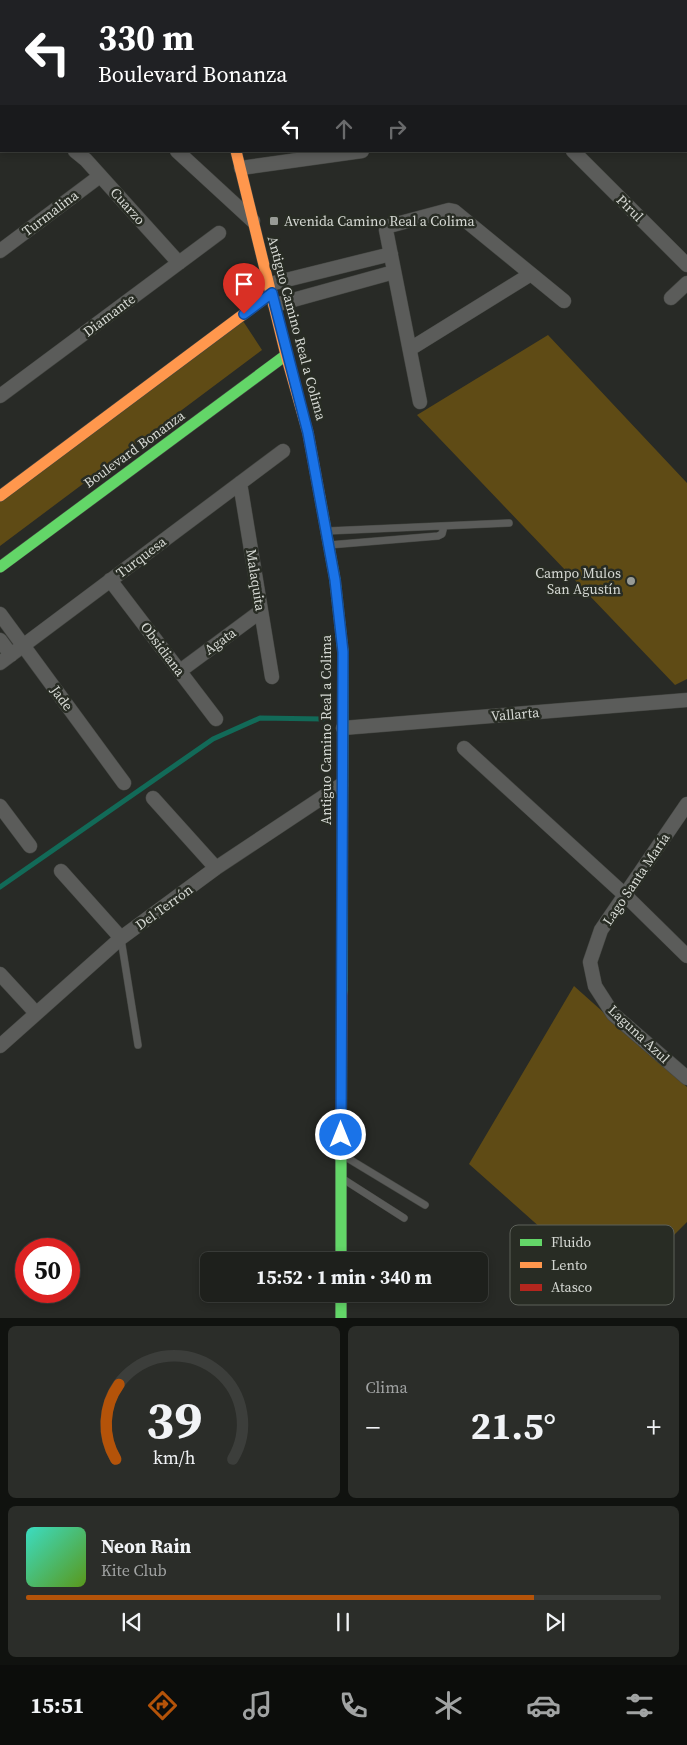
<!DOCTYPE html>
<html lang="es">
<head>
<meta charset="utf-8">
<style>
	:root { --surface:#1e201c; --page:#2b2d29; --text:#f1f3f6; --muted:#a1a3a3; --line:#3c3e3b; --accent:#b45309 }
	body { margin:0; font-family:"Source Serif 4",serif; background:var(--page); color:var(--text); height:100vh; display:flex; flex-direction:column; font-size:19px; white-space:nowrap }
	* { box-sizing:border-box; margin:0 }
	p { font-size:16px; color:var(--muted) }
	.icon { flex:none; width:28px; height:28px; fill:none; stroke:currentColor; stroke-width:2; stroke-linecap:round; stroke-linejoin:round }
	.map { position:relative; height:1318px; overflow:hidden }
	.panel { display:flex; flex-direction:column; gap:8px; padding:8px; background:#10120f; flex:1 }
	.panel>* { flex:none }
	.banner { position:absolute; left:0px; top:0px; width:688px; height:152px; box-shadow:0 2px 8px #0003,0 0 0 1px var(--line); background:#202124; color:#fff; overflow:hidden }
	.speed { position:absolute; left:15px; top:1238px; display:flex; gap:10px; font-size:25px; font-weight:700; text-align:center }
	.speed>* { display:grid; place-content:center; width:65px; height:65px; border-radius:50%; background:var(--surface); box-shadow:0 2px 8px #0003,0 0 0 1px var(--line); line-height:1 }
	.speed .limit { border:8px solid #d22; background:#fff; color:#111 }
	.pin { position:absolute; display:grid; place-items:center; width:42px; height:42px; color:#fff; margin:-51px -21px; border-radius:50% 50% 50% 0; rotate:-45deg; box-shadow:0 0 5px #0007 }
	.pin .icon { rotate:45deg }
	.me { position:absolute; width:55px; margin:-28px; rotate:0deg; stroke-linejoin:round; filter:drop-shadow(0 0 4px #0008) }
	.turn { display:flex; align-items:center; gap:18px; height:105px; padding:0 15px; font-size:22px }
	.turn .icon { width:65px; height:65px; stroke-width:2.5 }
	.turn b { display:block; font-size:35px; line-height:42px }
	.lanes { display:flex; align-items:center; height:48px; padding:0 15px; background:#0003; justify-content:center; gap:25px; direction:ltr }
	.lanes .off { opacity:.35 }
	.big { font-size:38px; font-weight:700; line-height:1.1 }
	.panel .widget { flex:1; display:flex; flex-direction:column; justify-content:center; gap:8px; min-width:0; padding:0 18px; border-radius:8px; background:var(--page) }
	.panel .dial { align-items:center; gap:0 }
	.dial svg { height:130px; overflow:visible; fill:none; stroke:var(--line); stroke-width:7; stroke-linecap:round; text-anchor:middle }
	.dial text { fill:var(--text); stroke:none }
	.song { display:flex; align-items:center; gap:15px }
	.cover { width:60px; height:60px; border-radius:8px; background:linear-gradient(135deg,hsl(170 70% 55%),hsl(90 70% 35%)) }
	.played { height:5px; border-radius:2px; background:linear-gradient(90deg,var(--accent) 80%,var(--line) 80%) }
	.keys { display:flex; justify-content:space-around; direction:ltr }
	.heat { display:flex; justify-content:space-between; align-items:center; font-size:28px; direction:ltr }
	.panel .tiles { flex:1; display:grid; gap:8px; grid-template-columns:1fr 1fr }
	.widget:last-child { grid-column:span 2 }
	.trip { position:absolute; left:200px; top:1252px; width:288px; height:50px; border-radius:8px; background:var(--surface); box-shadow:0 2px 8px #0003,0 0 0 1px var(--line); font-weight:700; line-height:50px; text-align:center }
	.tabs { display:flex; height:80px; justify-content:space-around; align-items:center; background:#0c0d0b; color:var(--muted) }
	.tabs .icon { width:35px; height:35px }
	.tabs .current { color:var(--accent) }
	.tabs b { font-size:22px; color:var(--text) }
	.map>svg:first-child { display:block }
</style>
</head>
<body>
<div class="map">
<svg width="687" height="1318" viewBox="0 0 687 1318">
	<rect width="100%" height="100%" fill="#282a26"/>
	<path fill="#5f4b15" d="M 243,321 L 262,350 L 0,546 L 0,502 Z
		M 548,335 L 687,483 L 687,679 L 675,685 L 417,415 Z
		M 574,986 L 687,1087 L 687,1222 L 615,1294 L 469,1164 Z"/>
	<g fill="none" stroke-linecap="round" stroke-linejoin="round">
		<path stroke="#126a58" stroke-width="5" d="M 0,887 L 213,739 L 260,718 L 323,719"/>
		<defs>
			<path id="lane" d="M 327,531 L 509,523
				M 329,545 L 438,536 L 442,534 L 444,526
				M 121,939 L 138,1045
				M 344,1156 L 425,1205
				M 343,1179 L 404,1218"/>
			<path id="street" d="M 345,0 L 345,1
				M 567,0 L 568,1
				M 0,1 L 1,2
				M 427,1 L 428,0
				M 590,1 L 591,0
				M 686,63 L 687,63
				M 0,90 L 1,91
				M 686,113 L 687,114
				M 0,115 L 1,114
				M 75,151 L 86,160 L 179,263
				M 177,151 L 253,221
				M 573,151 L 687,265
				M 241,168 L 362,151
				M 0,251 L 100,176
				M 270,284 L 391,254
				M 671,298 L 687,283
				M 275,305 L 394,272
				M 410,349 L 531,274 L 564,301
				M 0,396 L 219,233
				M 420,402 L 386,230 L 389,226 L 449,210 L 454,211 L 531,274
				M 240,483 L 272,677
				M 110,580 L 216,719
				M 0,614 L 124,783
				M 0,640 L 11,655
				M 0,663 L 283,451
				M 180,671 L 261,611
				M 343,728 L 687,700
				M 464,748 L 626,896 L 687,956
				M 153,798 L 216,868
				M 687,804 L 601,930 L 590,962 L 595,986 L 613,1014 L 687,1078
				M 0,806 L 30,846
				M 61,871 L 121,938
				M 0,974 L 36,1013
				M 0,1046 L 121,938 L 216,868 L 341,785"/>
			<path id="fast" d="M 320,498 L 335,580 L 343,652 L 342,993
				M 0,567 L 286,355
				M 341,1261 L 341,1145
				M 341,1294 L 341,1318"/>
			<path id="slow" d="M 236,151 L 286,355 L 308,433 L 320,498
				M 0,496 L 272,293"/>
			<path id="jam" d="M 186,0 L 187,1
				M 341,1145 L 342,993"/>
		</defs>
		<use href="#lane" stroke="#444642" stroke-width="8"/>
		<use href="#street" stroke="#444642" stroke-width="15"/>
		<use href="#fast" stroke="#444642" stroke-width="12"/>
		<use href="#slow" stroke="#444642" stroke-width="12"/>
		<use href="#jam" stroke="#444642" stroke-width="12"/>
		<use href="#lane" stroke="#5b5c5a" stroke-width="7"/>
		<use href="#street" stroke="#5b5c5a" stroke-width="14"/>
		<use href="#fast" stroke="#63d668" stroke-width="11"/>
		<use href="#slow" stroke="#ff974d" stroke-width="11"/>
		<use href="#jam" stroke="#b3261e" stroke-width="11"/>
	</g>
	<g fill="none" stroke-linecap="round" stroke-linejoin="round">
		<defs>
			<path id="route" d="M 244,314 L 272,293 L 308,433 L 335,580 L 343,652 L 341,1135"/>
		</defs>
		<use href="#route" stroke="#114b97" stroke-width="12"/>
		<use href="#route" stroke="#1a73e8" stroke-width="9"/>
	</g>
	<g fill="#989b96" stroke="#282c24" stroke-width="2">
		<rect x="269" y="216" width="10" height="10" rx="2.5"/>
		<circle cx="631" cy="581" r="5"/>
	</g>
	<g text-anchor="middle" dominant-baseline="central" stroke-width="5" stroke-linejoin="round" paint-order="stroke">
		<g font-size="14" fill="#d5d8d3" stroke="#282c24">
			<text transform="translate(128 206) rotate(48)">Cuarzo</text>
			<text transform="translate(630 208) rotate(45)">Pirul</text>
			<text transform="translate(50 213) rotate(-37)">Turmalina</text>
			<text transform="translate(109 315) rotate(-37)">Diamante</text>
			<text transform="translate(297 328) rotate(75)">Antiguo Camino Real a Colima</text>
			<text transform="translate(134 449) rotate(-36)">Boulevard Bonanza</text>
			<text transform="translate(141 557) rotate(-37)">Turquesa</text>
			<text transform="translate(256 580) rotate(81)">Malaquita</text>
			<text transform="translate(220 641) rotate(-36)">Agata</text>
			<text transform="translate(163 649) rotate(53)">Obsidiana</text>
			<text transform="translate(62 698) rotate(54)">Jade</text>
			<text transform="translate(515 714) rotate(-5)">Vallarta</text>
			<text transform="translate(326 730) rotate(-90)">Antiguo Camino Real a Colima</text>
			<text transform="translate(636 879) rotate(-56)">Lago Santa María</text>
			<text transform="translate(164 907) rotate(-36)">Del Terrón</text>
			<text transform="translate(639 1034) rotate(43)">Laguna Azul</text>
		</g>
		<g font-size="14" fill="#d5d8d3" stroke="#282c24" text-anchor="start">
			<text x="284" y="221">Avenida Camino Real a Colima</text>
			<text x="621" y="573" text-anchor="end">Campo Mulos<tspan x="621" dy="16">San Agustín</tspan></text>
		</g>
	</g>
	<rect x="510" y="1225" width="164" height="80" rx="8" fill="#282c24" stroke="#5c6059" stroke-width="1"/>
	<rect x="520" y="1239" width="22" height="7" fill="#63d668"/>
	<rect x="520" y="1262" width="22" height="6" fill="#ff974d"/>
	<rect x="520" y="1284" width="22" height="7" fill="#b3261e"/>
	<g font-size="14" fill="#d5d8d3">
		<text x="551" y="1247">Fluido</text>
		<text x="551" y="1270">Lento</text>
		<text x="551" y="1292">Atasco</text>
	</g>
</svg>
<div class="speed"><div class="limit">50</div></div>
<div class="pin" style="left:244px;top:314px;background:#d93025"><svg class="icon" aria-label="arrive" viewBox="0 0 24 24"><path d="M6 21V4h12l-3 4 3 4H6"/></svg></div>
<svg class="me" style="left:341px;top:1135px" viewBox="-20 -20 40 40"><circle r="17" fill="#1a73e8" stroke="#fff" stroke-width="3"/><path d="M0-11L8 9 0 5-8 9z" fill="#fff"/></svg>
<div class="trip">15:52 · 1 min · 340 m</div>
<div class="banner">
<div class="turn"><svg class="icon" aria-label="left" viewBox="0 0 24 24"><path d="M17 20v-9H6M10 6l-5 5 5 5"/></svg><div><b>330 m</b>Boulevard Bonanza</div></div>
<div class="lanes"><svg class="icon" aria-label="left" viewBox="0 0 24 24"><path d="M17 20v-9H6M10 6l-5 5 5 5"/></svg><svg class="icon off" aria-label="ahead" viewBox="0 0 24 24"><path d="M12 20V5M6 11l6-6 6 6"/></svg><svg class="icon off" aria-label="right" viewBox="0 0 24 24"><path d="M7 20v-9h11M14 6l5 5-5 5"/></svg></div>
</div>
</div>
<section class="panel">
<div class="tiles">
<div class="widget dial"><svg viewBox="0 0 100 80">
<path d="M14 69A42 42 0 1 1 86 69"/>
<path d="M14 69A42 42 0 0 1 16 23" stroke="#b45309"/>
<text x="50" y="56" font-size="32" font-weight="700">39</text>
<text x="50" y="72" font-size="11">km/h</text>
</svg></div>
<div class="widget"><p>Clima</p>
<div class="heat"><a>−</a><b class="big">21.5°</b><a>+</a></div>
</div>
<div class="widget">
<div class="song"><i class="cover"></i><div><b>Neon Rain</b><p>Kite Club</p></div></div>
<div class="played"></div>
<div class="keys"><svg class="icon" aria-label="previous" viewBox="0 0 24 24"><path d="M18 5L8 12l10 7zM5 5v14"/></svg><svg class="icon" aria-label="pause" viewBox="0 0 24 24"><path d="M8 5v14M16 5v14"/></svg><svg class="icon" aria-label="next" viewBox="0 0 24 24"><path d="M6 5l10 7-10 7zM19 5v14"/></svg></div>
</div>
</div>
</section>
<nav class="tabs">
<b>15:51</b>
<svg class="icon current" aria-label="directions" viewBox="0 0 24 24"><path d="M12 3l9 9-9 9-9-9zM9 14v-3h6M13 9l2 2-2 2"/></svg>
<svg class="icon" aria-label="music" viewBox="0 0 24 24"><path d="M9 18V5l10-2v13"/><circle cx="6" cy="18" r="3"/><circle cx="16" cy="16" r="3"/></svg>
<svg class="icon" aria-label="phone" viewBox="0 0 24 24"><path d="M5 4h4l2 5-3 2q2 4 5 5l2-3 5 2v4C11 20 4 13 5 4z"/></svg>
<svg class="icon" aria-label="climate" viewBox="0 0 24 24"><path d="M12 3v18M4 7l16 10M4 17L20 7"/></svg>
<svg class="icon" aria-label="car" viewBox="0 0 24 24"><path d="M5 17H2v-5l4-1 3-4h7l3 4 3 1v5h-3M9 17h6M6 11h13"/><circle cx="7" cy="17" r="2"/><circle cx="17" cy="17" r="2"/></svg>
<svg class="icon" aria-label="filters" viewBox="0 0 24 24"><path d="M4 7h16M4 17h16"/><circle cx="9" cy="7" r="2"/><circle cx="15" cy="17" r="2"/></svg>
</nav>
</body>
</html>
